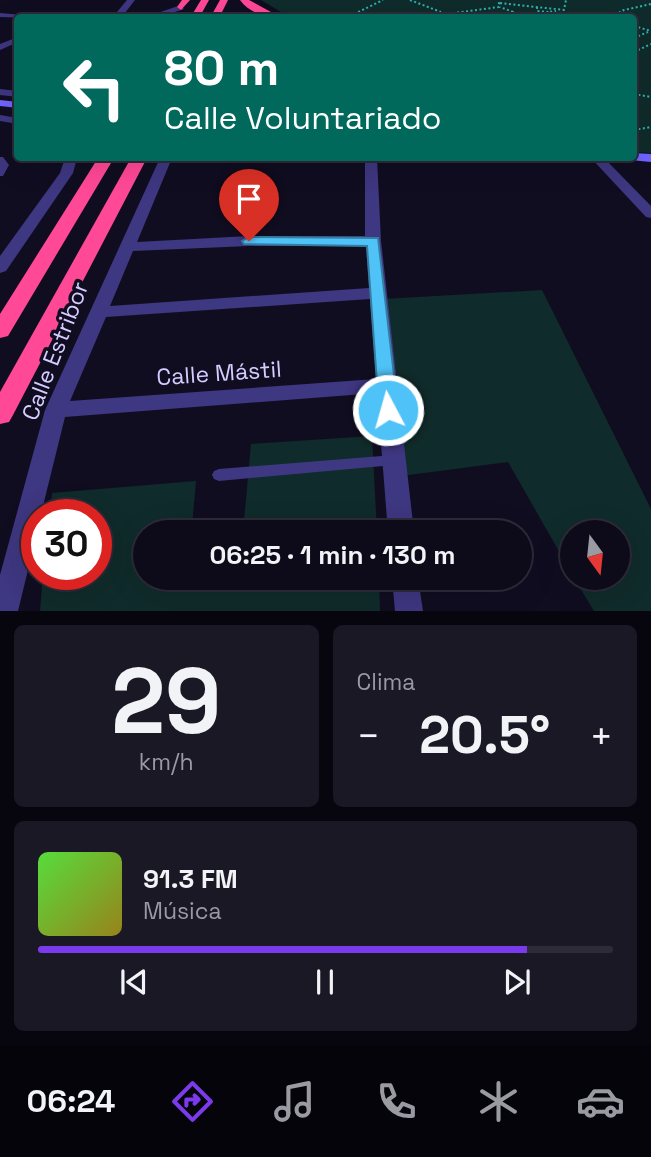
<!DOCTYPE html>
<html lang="es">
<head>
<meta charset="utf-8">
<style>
	:root { --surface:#0d0a19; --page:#1b1826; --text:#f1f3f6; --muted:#9a9aa2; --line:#2d2b38; --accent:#7c3aed }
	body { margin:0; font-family:"Space Grotesk",sans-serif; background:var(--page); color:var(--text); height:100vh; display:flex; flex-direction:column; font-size:26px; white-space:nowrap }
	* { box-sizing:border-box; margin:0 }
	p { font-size:23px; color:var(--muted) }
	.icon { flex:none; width:38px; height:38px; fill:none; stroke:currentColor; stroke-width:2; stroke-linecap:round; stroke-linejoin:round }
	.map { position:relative; height:611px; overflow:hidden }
	.sheet { display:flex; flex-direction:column; gap:14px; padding:14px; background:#07060e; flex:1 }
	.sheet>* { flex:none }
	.hud { position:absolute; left:14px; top:14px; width:623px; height:147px; border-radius:7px; box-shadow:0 7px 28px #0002,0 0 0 2px var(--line); background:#00695c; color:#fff; overflow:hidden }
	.needle { width:46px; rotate:165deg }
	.tools { position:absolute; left:560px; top:520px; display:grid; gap:14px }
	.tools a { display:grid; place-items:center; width:70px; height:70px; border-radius:50%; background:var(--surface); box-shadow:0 7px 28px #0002,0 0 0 2px var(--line); font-size:35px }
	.speed { position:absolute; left:21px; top:499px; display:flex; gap:14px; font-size:35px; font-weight:700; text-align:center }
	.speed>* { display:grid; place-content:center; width:91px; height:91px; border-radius:50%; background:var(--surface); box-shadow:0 7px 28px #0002,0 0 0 2px var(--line); line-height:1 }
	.speed .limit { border:10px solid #d22; background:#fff; color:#111 }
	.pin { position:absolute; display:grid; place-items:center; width:60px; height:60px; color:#fff; margin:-72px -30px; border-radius:50% 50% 50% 0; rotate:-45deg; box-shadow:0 0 7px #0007 }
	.pin .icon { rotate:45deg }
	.me { position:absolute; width:77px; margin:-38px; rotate:354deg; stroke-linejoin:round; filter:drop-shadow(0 0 5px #0008) }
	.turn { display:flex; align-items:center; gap:24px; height:147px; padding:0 35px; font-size:32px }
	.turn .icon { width:91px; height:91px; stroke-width:2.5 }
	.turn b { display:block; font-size:49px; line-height:60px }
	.big { font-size:52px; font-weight:600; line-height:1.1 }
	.sheet .widget { flex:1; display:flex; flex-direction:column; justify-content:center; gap:10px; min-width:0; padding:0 24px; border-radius:10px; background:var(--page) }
	.sheet .dial { align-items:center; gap:0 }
	.dial b { font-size:91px; line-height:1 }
	.song { display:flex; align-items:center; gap:21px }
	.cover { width:84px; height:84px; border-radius:10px; background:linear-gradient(135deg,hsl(110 70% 55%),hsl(50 70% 35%)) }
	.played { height:7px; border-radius:4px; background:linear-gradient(90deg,var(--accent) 85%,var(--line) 85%) }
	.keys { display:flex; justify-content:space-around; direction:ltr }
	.heat { display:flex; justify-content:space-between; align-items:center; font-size:38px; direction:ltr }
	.sheet .tiles { flex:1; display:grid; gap:14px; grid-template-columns:1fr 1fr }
	.widget:last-child { grid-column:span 2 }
	.trip { position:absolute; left:133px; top:520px; width:399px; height:70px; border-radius:35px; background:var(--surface); box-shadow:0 7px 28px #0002,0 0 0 2px var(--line); font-weight:600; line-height:70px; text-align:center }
	.tabs { display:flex; height:112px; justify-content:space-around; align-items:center; background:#05040a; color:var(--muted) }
	.tabs .icon { width:49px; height:49px }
	.tabs .current { color:var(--accent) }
	.tabs b { font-size:32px; color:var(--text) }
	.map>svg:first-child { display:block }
</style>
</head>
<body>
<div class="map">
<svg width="651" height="611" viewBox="0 0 651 611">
	<rect width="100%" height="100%" fill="#110d21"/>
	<path fill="#102b2b" d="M 261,0 L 651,0 L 651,153 L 634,152 L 634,18 L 291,18 Z
		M 542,290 L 651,509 L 651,611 L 594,611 L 574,578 L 618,578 L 618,532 L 572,532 L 572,574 L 508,462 L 401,476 L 383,299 Z
		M 372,436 L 377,532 L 145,532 L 145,578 L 379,578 L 380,611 L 40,611 L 43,574 L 96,574 L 96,514 L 50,514 L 52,493 L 196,481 L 192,526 L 244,521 L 251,444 Z"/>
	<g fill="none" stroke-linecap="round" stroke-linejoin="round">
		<path stroke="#2cb4b3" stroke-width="2" stroke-dasharray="2 2.5" stroke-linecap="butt" d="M 410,0 L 441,12
			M 500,3 L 564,10 L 566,0
			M 537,7 L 537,11 L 549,12
			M 448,13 L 471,18
			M 346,18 L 383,0
			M 417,18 L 499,7 L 499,0
			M 496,18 L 513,12 L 500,7
			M 554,18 L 549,12 L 556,11
			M 621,18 L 620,12 L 624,10 L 651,4
			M 634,26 L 651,31
			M 634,38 L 648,32
			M 634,52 L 651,44
			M 634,94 L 651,97
			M 634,130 L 651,127"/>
		<path fill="#3e3781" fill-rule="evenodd" d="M 0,157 L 3,157 L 9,165 L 3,176 L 0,176 Z
			M 394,455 L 399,456 L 401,460 L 399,464 L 394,465 L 219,481 L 214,479 L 212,475 L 214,471 L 219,469 Z"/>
		<path fill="#3e3781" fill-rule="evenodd" d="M 127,0 L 135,0 L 121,18 L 112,18 Z
			M 181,5 L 184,9 L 156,18 L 143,18 Z
			M 0,13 L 33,16 L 37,18 L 0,17 Z
			M 18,37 L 18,42 L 0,50 L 0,44 Z
			M 0,89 L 18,91 L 18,97 L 0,95 Z
			M 0,115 L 18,118 L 18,124 L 0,121 Z
			M 65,158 L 77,158 L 73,173 L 6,271 L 0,273 L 0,256 L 60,173 Z
			M 160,158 L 172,158 L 137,242 L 249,236 L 365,236 L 365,158 L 377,158 L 381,241 L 414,532 L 388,532 L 377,393 L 65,417 L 41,514 L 37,514 L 37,533 L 18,611 L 0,611 L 0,575 L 45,410 ZM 249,246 L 366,246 L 369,288 L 110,306 L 133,251 ZM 370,299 L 376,379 L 70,401 L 106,317 Z
			M 591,158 L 604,158 L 651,206 L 651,218 L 646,217 Z
			M 392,578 L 418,578 L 423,611 L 395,611 Z"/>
		<path fill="#7064ff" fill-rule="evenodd" d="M 0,100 L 18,102 L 18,108 L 0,106 Z
			M 634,153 L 651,154 L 651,162 L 630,160 L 628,158 L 634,158 Z"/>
		<path fill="#ff4896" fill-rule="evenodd" d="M 182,0 L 190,0 L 181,10 L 177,7 Z
			M 201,0 L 209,0 L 199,18 L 190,18 Z
			M 220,0 L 228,0 L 219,18 L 210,18 Z
			M 240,0 L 249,0 L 282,18 C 267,18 249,13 240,0 Z
			M 98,158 L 114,158 L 11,331 L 8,336 L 0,338 L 0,314 Z
			M 131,158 L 147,158 L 13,415 L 9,422 L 0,424 L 0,392 Z"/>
	</g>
	<path fill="#4fc3f7" stroke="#337fa1" stroke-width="2" d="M 249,237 L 378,238 L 398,410 L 395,415 L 382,415 L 379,410 L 367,246 L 244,244 L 242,241 Z"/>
	<g text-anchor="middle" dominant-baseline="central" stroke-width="7" stroke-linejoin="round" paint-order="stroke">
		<g font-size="23" fill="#d5cdff" stroke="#110d21">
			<text transform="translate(55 351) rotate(-69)">Calle Estribor</text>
			<text transform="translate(219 373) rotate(-4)">Calle Mástil</text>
		</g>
	</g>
</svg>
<div class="tools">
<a><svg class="needle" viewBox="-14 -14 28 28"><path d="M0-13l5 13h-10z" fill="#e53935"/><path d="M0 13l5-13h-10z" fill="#9a9aa2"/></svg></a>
</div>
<div class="speed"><div class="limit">30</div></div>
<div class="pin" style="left:249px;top:241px;background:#d93025"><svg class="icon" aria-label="arrive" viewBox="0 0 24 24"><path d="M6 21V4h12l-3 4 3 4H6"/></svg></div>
<svg class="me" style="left:388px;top:410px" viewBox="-20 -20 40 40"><circle r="17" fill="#4fc3f7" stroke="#fff" stroke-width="3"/><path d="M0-11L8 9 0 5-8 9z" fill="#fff"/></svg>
<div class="trip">06:25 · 1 min · 130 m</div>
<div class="hud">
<div class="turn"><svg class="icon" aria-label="left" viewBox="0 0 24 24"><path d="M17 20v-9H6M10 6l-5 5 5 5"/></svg><div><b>80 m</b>Calle Voluntariado</div></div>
</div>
</div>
<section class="sheet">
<div class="tiles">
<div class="widget dial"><b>29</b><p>km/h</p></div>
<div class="widget"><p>Clima</p>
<div class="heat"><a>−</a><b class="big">20.5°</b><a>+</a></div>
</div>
<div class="widget">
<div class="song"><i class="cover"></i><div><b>91.3 FM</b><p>Música</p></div></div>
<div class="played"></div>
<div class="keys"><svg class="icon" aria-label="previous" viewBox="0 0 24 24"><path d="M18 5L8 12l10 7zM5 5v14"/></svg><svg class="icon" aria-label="pause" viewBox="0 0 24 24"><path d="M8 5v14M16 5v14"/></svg><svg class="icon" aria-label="next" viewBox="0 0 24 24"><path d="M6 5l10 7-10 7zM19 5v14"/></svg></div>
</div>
</div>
</section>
<nav class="tabs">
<b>06:24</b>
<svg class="icon current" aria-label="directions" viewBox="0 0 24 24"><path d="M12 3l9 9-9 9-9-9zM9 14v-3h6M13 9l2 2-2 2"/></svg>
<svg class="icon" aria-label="music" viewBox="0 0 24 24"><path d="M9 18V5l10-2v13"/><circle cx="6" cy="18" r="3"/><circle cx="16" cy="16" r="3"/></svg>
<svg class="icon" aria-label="phone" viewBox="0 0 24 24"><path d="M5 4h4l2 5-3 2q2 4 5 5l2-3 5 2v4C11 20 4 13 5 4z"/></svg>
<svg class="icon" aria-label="climate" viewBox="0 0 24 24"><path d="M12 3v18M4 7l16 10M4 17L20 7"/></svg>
<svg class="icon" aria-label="car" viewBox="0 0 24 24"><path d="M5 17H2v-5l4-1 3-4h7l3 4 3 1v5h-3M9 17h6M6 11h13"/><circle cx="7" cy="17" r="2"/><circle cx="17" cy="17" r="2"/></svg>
</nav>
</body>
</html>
